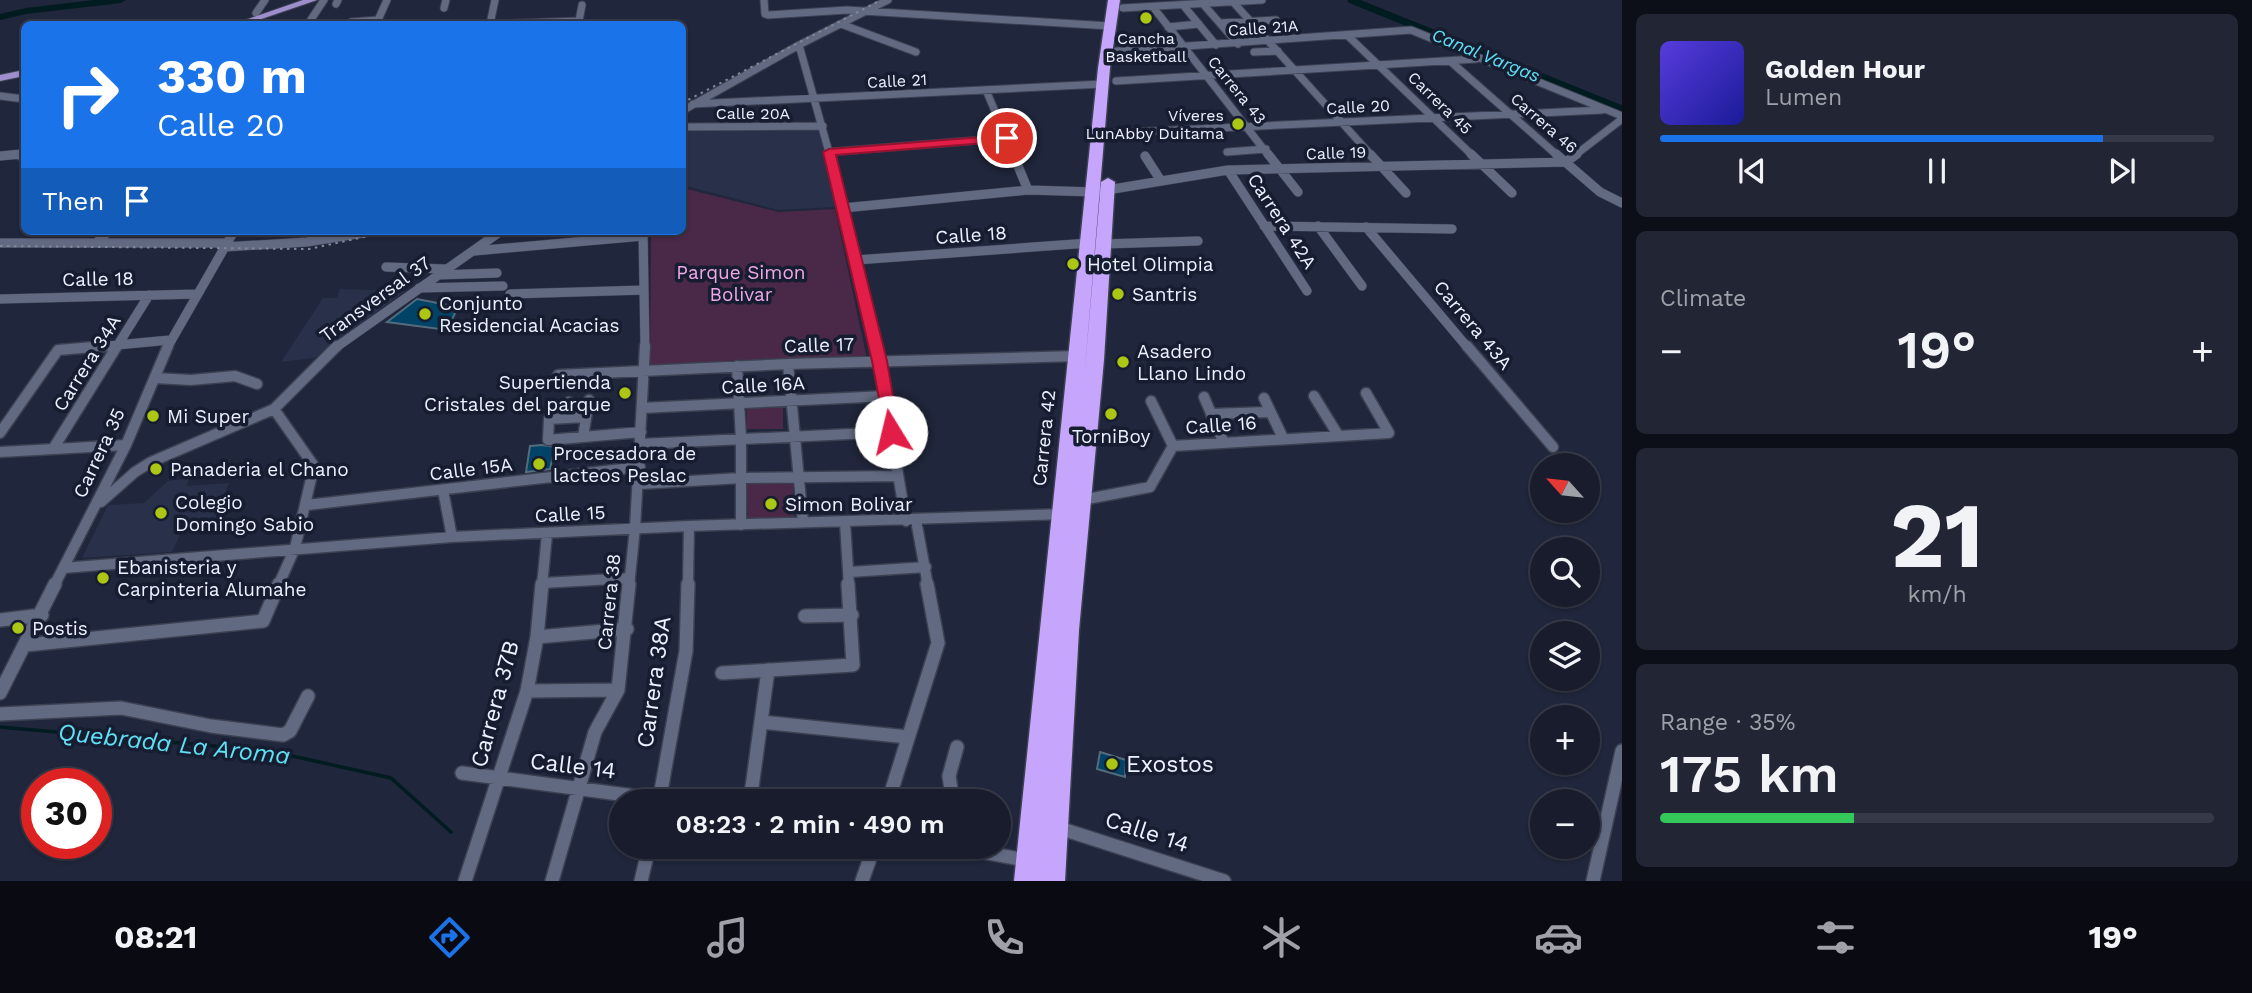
<!DOCTYPE html>
<html lang="en">
<head>
<meta charset="utf-8">
<style>
	:root { --surface:#181c2c; --page:#212534; --text:#f1f3f6; --muted:#9fa1a9; --line:#363a48; --accent:#1a73e8 }
	body { margin:0; font-family:"Work Sans",sans-serif; background:var(--page); color:var(--text); height:100vh; display:flex; flex-direction:column; font-size:26px; white-space:nowrap }
	* { box-sizing:border-box; margin:0 }
	p { font-size:23px; color:var(--muted) }
	.icon { flex:none; width:38px; height:38px; fill:none; stroke:currentColor; stroke-width:2; stroke-linecap:round; stroke-linejoin:round }
	.map { position:relative; flex:1; overflow:hidden }
	.drawer { display:flex; flex-direction:column; gap:14px; padding:14px; background:#0d0f18; width:630px }
	.drawer>* { flex:none }
	.guide { position:absolute; left:21px; top:21px; width:665px; height:214px; border-radius:10px; box-shadow:0 2px 5px #0004,0 0 0 2px var(--line); background:#1a73e8; color:#fff; overflow:hidden }
	.needle { width:46px; rotate:297deg }
	.buttons { position:absolute; left:1530px; top:453px; display:grid; gap:14px }
	.buttons a { display:grid; place-items:center; width:70px; height:70px; border-radius:50%; background:var(--surface); box-shadow:0 2px 5px #0004,0 0 0 2px var(--line); font-size:35px }
	.speed { position:absolute; left:21px; top:768px; display:flex; gap:14px; font-size:35px; font-weight:700; text-align:center }
	.speed>* { display:grid; place-content:center; width:91px; height:91px; border-radius:50%; background:var(--surface); box-shadow:0 2px 5px #0004,0 0 0 2px var(--line); line-height:1 }
	.speed .limit { border:10px solid #d22; background:#fff; color:#111 }
	.pin { position:absolute; display:grid; place-items:center; width:60px; height:60px; color:#fff; margin:-30px; border:4px solid #fff; border-radius:50%; box-shadow:0 2px 7px #0007 }
	.me { position:absolute; width:77px; margin:-38px; rotate:351deg; stroke-linejoin:round; filter:drop-shadow(0 0 5px #0008) }
	.turn { display:flex; align-items:center; gap:24px; height:147px; padding:0 21px; font-size:32px }
	.turn .icon { width:91px; height:91px; stroke-width:2.5 }
	.turn b { display:block; font-size:49px; line-height:60px }
	.then { display:flex; align-items:center; height:66px; padding:0 21px; background:#0003; gap:14px; font-size:26px }
	.big { font-size:52px; font-weight:600; line-height:1.1 }
	.drawer .widget { flex:1; display:flex; flex-direction:column; justify-content:center; gap:10px; min-width:0; padding:0 24px; border-radius:10px; background:var(--page) }
	.drawer .dial { align-items:center; gap:0 }
	.dial b { font-size:91px; line-height:1 }
	.song { display:flex; align-items:center; gap:21px }
	.cover { width:84px; height:84px; border-radius:10px; background:linear-gradient(135deg,hsl(250 70% 55%),hsl(240 70% 35%)) }
	.played { height:7px; border-radius:4px; background:linear-gradient(90deg,var(--accent) 80%,var(--line) 80%) }
	.keys { display:flex; justify-content:space-around; direction:ltr }
	.heat { display:flex; justify-content:space-between; align-items:center; font-size:38px; direction:ltr }
	.charge { height:10px; border-radius:5px; background:linear-gradient(90deg,#34c759 35%,var(--line) 0) }
	.trip { position:absolute; left:609px; top:789px; width:402px; height:70px; border-radius:35px; background:var(--surface); box-shadow:0 2px 5px #0004,0 0 0 2px var(--line); font-weight:600; line-height:70px; text-align:center }
	.tab-bar { display:flex; height:112px; justify-content:space-around; align-items:center; background:#0a0b12; color:var(--muted) }
	.tab-bar .icon { width:49px; height:49px }
	.tab-bar .active { color:var(--accent) }
	.tab-bar b { font-size:32px; color:var(--text) }
	main { display:flex; flex:1; min-height:0 }
	.map>svg:first-child { display:block }
</style>
</head>
<body>
<main>
<div class="map">
<svg width="1622" height="881" viewBox="0 0 1622 881">
	<rect width="100%" height="100%" fill="#20263b"/>
	<path fill="#28304a" d="M 820,129 L 837,207 L 778,210 L 690,187 L 683,188 L 682,132 Z
		M 340,289 L 406,291 L 314,358 L 281,362 L 323,298 L 337,298 Z
		M 189,478 L 187,486 L 229,483 L 215,520 L 185,524 L 172,552 L 82,558 L 108,505 L 144,503 L 168,481 Z"/>
	<path fill="#4a2847" d="M 687,189 L 779,212 L 835,209 L 867,359 L 650,365 L 651,231 L 682,231 L 683,190 Z
		M 783,405 L 783,429 L 747,429 L 747,406 Z
		M 793,480 L 794,517 L 748,519 L 747,482 Z"/>
	<g fill="none" stroke-linecap="round" stroke-linejoin="round">
		<path stroke="#011c20" stroke-width="3.5" d="M 0,727 L 270,751 L 391,778 L 451,832"/>
		<path stroke="#011c20" stroke-width="7" d="M 1351,0 L 1622,109"/>
		<path fill="#011c20" fill-rule="evenodd" d="M 94,0 L 126,0 L 121,3 L 26,14 L 0,20 L 0,14 L 26,8 Z"/>
	</g>
	<path fill="#004366" stroke="#536b7c" stroke-width="2" d="M 417,299 L 458,307 L 447,330 L 387,322 Z
		M 542,445 L 555,447 L 550,469 L 526,472 L 530,446 Z
		M 1100,752 L 1126,760 L 1125,777 L 1097,769 Z"/>
	<g fill="none" stroke-linecap="round" stroke-linejoin="round">
		<defs>
			<path id="street-far3" d="M 764,0 L 765,14 L 768,15 L 847,10 L 1110,26
				M 1233,2 L 1372,156
				M 336,4 L 338,0
				M 1203,4 L 1238,44
				M 1183,5 L 1216,45
				M 1153,7 L 1269,156
				M 444,8 L 446,0
				M 1123,8 L 1262,0
				M 256,13 L 265,0
				M 351,22 L 378,20 L 387,0
				M 1220,23 L 1276,20
				M 308,24 L 324,0
				M 490,24 L 579,21 L 582,5
				M 490,24 L 495,0
				M 841,24 L 916,52
				M 1168,27 L 1199,24
				M 1347,35 L 1473,156
				M 799,45 L 830,156
				M 1117,51 L 1411,30 L 1622,116
				M 1254,52 L 1278,51
				M 1450,61 L 1558,156
				M 1116,81 L 1476,59
				M 986,90 L 1014,156
				M 0,96 L 24,99
				M 693,104 L 1103,84
				M 682,111 L 799,45 L 888,0
				M 682,127 L 823,126
				M 1112,133 L 1602,110
				M 829,152 L 1007,138
				M 1227,152 L 1266,149
				M 19,156 L 24,149
				M 1574,156 L 1622,119"/>
			<path id="street-far2" d="M 830,154 L 877,348
				M 1013,154 L 1028,190 L 1095,192 L 1228,170 L 1566,162 L 1577,154
				M 1268,154 L 1298,192
				M 1370,154 L 1406,193
				M 1471,154 L 1512,193
				M 1556,154 L 1600,192 L 1622,203
				M 0,156 L 21,154
				M 1145,156 L 1161,181
				M 1228,170 L 1307,291
				M 843,208 L 1028,190
				M 1264,226 L 1452,229
				M 1318,226 L 1362,286
				M 1366,227 L 1468,348
				M 643,231 L 645,348
				M 0,243 L 226,243
				M 96,243 L 109,231
				M 1104,244 L 1198,241
				M 225,247 L 307,242 L 375,231
				M 474,251 L 643,236
				M 856,260 L 1089,243
				M 386,267 L 445,269
				M 437,275 L 497,273
				M 419,288 L 503,286
				M 510,294 L 644,290
				M 0,299 L 198,294
				M 85,348 L 170,340
				M 116,348 L 149,295
				M 167,348 L 234,231
				M 335,348 L 501,231"/>
			<path id="street-far1" d="M 876,346 L 906,521
				M 1467,346 L 1553,447
				M 788,364 L 803,522
				M 737,366 L 741,439 L 741,525
				M 558,375 L 788,364 L 1077,356
				M 155,378 L 191,380 L 235,376 L 257,384
				M 1314,396 L 1338,435
				M 1204,397 L 1223,441
				M 1264,398 L 1283,438
				M 1151,401 L 1173,446
				M 642,408 L 886,396
				M 274,409 L 314,466 L 295,548 L 278,586
				M 1211,414 L 1269,412
				M 586,417 L 549,419 L 548,440 L 641,432
				M 568,418 L 569,402
				M 0,433 L 58,350 L 105,346
				M 583,437 L 589,400
				M 641,444 L 891,432
				M 1173,446 L 1389,433 L 1366,393
				M 53,449 L 117,346
				M 0,452 L 126,445
				M 639,484 L 741,478 L 898,476
				M 443,490 L 452,537
				M 1082,500 L 1150,487 L 1173,446
				M 101,502 L 135,472 L 151,462 L 274,409 L 337,346
				M 307,505 L 640,467
				M 916,520 L 928,586
				M 845,522 L 849,586
				M 63,568 L 452,537 L 689,526 L 1066,514
				M 850,572 L 926,567
				M 543,583 L 630,578
				M 54,586 L 126,445 L 168,346
				M 542,586 L 547,534
				M 629,586 L 635,528 L 645,346
				M 688,586 L 689,526"/>
			<path id="street" d="M 805,616 L 852,615
				M 0,620 L 42,615
				M 537,637 L 627,629
				M 26,645 L 263,621 L 279,584
				M 722,673 L 853,665 L 848,584
				M 527,691 L 618,690
				M 0,693 L 55,584
				M 0,714 L 121,708 L 211,726 L 283,735 L 290,731 L 308,696
				M 761,722 L 908,737
				M 462,773 L 679,802
				M 659,802 L 686,651 L 688,584
				M 750,802 L 768,670
				M 888,802 L 938,643 L 927,584
				M 953,802 L 949,776 L 957,747
				M 1056,827 L 1224,881
				M 956,847 L 1030,861
				M 465,881 L 527,691 L 537,637 L 542,584
				M 552,881 L 595,732 L 618,690 L 629,584
				M 641,881 L 649,847
				M 862,881 L 874,847
				M 1593,881 L 1622,751"/>
			<path id="primary" d="M 303,0 L 317,0 L 247,24 L 234,24 Z
				M 24,70 L 24,76 L 0,81 L 0,75 Z"/>
			<path id="highway" d="M 1108,0 L 1120,0 L 1110,68 L 1084,380 L 1101,182 L 1108,178 L 1115,182 L 1104,360 L 1079,630 L 1065,881 L 1014,881 L 1098,68 Z"/>
		</defs>
		<use href="#street-far3" stroke="#3c4152" stroke-width="9"/>
		<use href="#street-far2" stroke="#3c4152" stroke-width="10"/>
		<use href="#street-far1" stroke="#3c4152" stroke-width="13"/>
		<use href="#street" stroke="#3c4152" stroke-width="16"/>
		<use href="#primary" stroke="#3c4152" stroke-width="2"/>
		<use href="#highway" stroke="#3c4152" stroke-width="3"/>
		<use href="#street-far3" stroke="#626a82" stroke-width="7"/>
		<use href="#street-far2" stroke="#626a82" stroke-width="9"/>
		<use href="#street-far1" stroke="#626a82" stroke-width="10"/>
		<use href="#street" stroke="#626a82" stroke-width="13"/>
		<use href="#primary" fill="#9e8ecc" fill-rule="evenodd"/>
		<use href="#highway" fill="#c6a6fd" fill-rule="evenodd"/>
		<path stroke="#828799" stroke-width="2" stroke-dasharray="2.5 4.5" stroke-linecap="butt" d="M 682,103 L 881,0
			M 0,246 L 309,249 L 391,231"/>
	</g>
	<path fill="#e11d48" stroke="#92132f" stroke-width="2" d="M 1007,135 L 1011,136 L 1011,141 L 836,155 L 887,361 L 899,432 L 897,436 L 886,436 L 872,361 L 823,152 L 829,149 Z"/>
	<g fill="#abc614" stroke="#171d30" stroke-width="2.5">
		<circle cx="1146" cy="18" r="7"/>
		<circle cx="1238" cy="124" r="7"/>
		<circle cx="1073" cy="264" r="7"/>
		<circle cx="1118" cy="294" r="7"/>
		<circle cx="425" cy="314" r="7"/>
		<circle cx="1123" cy="362" r="7"/>
		<circle cx="625" cy="393" r="7"/>
		<circle cx="1111" cy="414" r="7"/>
		<circle cx="153" cy="416" r="7"/>
		<circle cx="539" cy="464" r="7"/>
		<circle cx="156" cy="469" r="7"/>
		<circle cx="771" cy="504" r="7"/>
		<circle cx="161" cy="513" r="7"/>
		<circle cx="103" cy="578" r="7"/>
		<circle cx="18" cy="628" r="7"/>
		<circle cx="1112" cy="764" r="7"/>
	</g>
	<g text-anchor="middle" dominant-baseline="central" stroke-width="7" stroke-linejoin="round" paint-order="stroke">
		<g font-size="16" fill="#ecf1ff" stroke="#171d30">
			<text transform="translate(1263 28) rotate(-4)">Calle 21A</text>
			<text transform="translate(897 81) rotate(-3)">Calle 21</text>
			<text transform="translate(1237 90) rotate(51)">Carrera 43</text>
			<text transform="translate(1440 103) rotate(44)">Carrera 45</text>
			<text transform="translate(1358 107) rotate(-3)">Calle 20</text>
			<text x="753" y="113">Calle 20A</text>
			<text transform="translate(1544 123) rotate(41)">Carrera 46</text>
			<text transform="translate(1336 153) rotate(-2)">Calle 19</text>
		</g>
		<g font-size="16" fill="#ecf1ff" stroke="#171d30">
			<text x="1146" y="38">Cancha<tspan x="1146" dy="18">Basketball</tspan></text>
			<text x="1224" y="115" text-anchor="end">Víveres<tspan x="1224" dy="18">LunAbby Duitama</tspan></text>
		</g>
		<g font-size="18" font-style="italic" fill="#60e0f5" stroke="#171d30">
			<text transform="translate(1486 55) rotate(22)">Canal Vargas</text>
		</g>
		<g font-size="19" fill="#ecf1ff" stroke="#171d30">
			<text transform="translate(1282 221) rotate(57)">Carrera 42A</text>
			<text transform="translate(971 235) rotate(-4)">Calle 18</text>
			<text transform="translate(98 279) rotate(-1)">Calle 18</text>
			<text transform="translate(375 299) rotate(-36)">Transversal 37</text>
			<text transform="translate(1473 325) rotate(50)">Carrera 43A</text>
			<text transform="translate(819 345) rotate(-2)">Calle 17</text>
			<text transform="translate(87 363) rotate(-58)">Carrera 34A</text>
			<text transform="translate(763 385) rotate(-3)">Calle 16A</text>
			<text transform="translate(1221 425) rotate(-4)">Calle 16</text>
			<text transform="translate(1044 438) rotate(-84)">Carrera 42</text>
			<text transform="translate(99 453) rotate(-65)">Carrera 35</text>
			<text transform="translate(471 469) rotate(-7)">Calle 15A</text>
			<text transform="translate(570 514) rotate(-3)">Calle 15</text>
			<text transform="translate(609 602) rotate(-84)">Carrera 38</text>
		</g>
		<g font-size="19" fill="#ecf1ff" stroke="#171d30" text-anchor="start">
			<text x="1087" y="264">Hotel Olimpia</text>
			<text x="1132" y="294">Santris</text>
			<text x="439" y="303">Conjunto<tspan x="439" dy="22">Residencial Acacias</tspan></text>
			<text x="1137" y="351">Asadero<tspan x="1137" dy="22">Llano Lindo</tspan></text>
			<text x="611" y="382" text-anchor="end">Supertienda<tspan x="611" dy="22">Cristales del parque</tspan></text>
			<text x="167" y="416">Mi Super</text>
			<text x="1111" y="436" text-anchor="middle">TorniBoy</text>
			<text x="553" y="453">Procesadora de<tspan x="553" dy="22">lacteos Peslac</tspan></text>
			<text x="170" y="469">Panaderia el Chano</text>
			<text x="175" y="502">Colegio<tspan x="175" dy="22">Domingo Sabio</tspan></text>
			<text x="785" y="504">Simon Bolivar</text>
			<text x="117" y="567">Ebanisteria y<tspan x="117" dy="22">Carpinteria Alumahe</tspan></text>
			<text x="32" y="628">Postis</text>
		</g>
		<g font-size="19" fill="#efa8e6" stroke="#171d30">
			<text x="741" y="272">Parque Simon<tspan x="741" dy="22">Bolivar</tspan></text>
		</g>
		<g font-size="23" fill="#ecf1ff" stroke="#171d30">
			<text transform="translate(654 682) rotate(-82)">Carrera 38A</text>
			<text transform="translate(495 704) rotate(-75)">Carrera 37B</text>
			<text transform="translate(573 766) rotate(7)">Calle 14</text>
			<text transform="translate(1147 832) rotate(18)">Calle 14</text>
		</g>
		<g font-size="23" fill="#ecf1ff" stroke="#171d30" text-anchor="start">
			<text x="1126" y="764">Exostos</text>
		</g>
		<g font-size="24" font-style="italic" fill="#60e0f5" stroke="#171d30">
			<text transform="translate(174 744) rotate(6)">Quebrada La Aroma</text>
		</g>
	</g>
</svg>
<div class="buttons">
<a><svg class="needle" viewBox="-14 -14 28 28"><path d="M0-13l5 13h-10z" fill="#e53935"/><path d="M0 13l5-13h-10z" fill="#9fa1a9"/></svg></a>
<a><svg class="icon" aria-label="search" viewBox="0 0 24 24"><circle cx="10" cy="10" r="6"/><path d="M15 15l6 6"/></svg></a>
<a><svg class="icon" aria-label="layers" viewBox="0 0 24 24"><path d="M12 4l9 5-9 5-9-5zM3 14l9 5 9-5"/></svg></a>
<a>+</a>
<a>−</a>
</div>
<div class="speed"><div class="limit">30</div></div>
<div class="pin" style="left:1007px;top:138px;background:#d93025"><svg class="icon" aria-label="arrive" viewBox="0 0 24 24"><path d="M6 21V4h12l-3 4 3 4H6"/></svg></div>
<svg class="me" style="left:891px;top:432px" viewBox="-20 -20 40 40"><circle r="19" fill="#fff"/><path d="M0-13L10 11 0 6-10 11z" fill="#e11d48"/></svg>
<div class="trip">08:23 · 2 min · 490 m</div>
<div class="guide">
<div class="turn"><svg class="icon" aria-label="right" viewBox="0 0 24 24"><path d="M7 20v-9h11M14 6l5 5-5 5"/></svg><div><b>330 m</b>Calle 20</div></div>
<div class="then">Then<svg class="icon" aria-label="arrive" viewBox="0 0 24 24"><path d="M6 21V4h12l-3 4 3 4H6"/></svg></div>
</div>
</div>
<section class="drawer">
<div class="widget">
<div class="song"><i class="cover"></i><div><b>Golden Hour</b><p>Lumen</p></div></div>
<div class="played"></div>
<div class="keys"><svg class="icon" aria-label="previous" viewBox="0 0 24 24"><path d="M18 5L8 12l10 7zM5 5v14"/></svg><svg class="icon" aria-label="pause" viewBox="0 0 24 24"><path d="M8 5v14M16 5v14"/></svg><svg class="icon" aria-label="next" viewBox="0 0 24 24"><path d="M6 5l10 7-10 7zM19 5v14"/></svg></div>
</div>
<div class="widget"><p>Climate</p>
<div class="heat"><a>−</a><b class="big">19°</b><a>+</a></div>
</div>
<div class="widget dial"><b>21</b><p>km/h</p></div>
<div class="widget"><p>Range · 35%</p><b class="big">175 km</b><div class="charge"></div></div>
</section>
</main>
<nav class="tab-bar">
<b>08:21</b>
<svg class="icon active" aria-label="directions" viewBox="0 0 24 24"><path d="M12 3l9 9-9 9-9-9zM9 14v-3h6M13 9l2 2-2 2"/></svg>
<svg class="icon" aria-label="music" viewBox="0 0 24 24"><path d="M9 18V5l10-2v13"/><circle cx="6" cy="18" r="3"/><circle cx="16" cy="16" r="3"/></svg>
<svg class="icon" aria-label="phone" viewBox="0 0 24 24"><path d="M5 4h4l2 5-3 2q2 4 5 5l2-3 5 2v4C11 20 4 13 5 4z"/></svg>
<svg class="icon" aria-label="climate" viewBox="0 0 24 24"><path d="M12 3v18M4 7l16 10M4 17L20 7"/></svg>
<svg class="icon" aria-label="car" viewBox="0 0 24 24"><path d="M5 17H2v-5l4-1 3-4h7l3 4 3 1v5h-3M9 17h6M6 11h13"/><circle cx="7" cy="17" r="2"/><circle cx="17" cy="17" r="2"/></svg>
<svg class="icon" aria-label="filters" viewBox="0 0 24 24"><path d="M4 7h16M4 17h16"/><circle cx="9" cy="7" r="2"/><circle cx="15" cy="17" r="2"/></svg>
<b>19°</b>
</nav>
</body>
</html>
